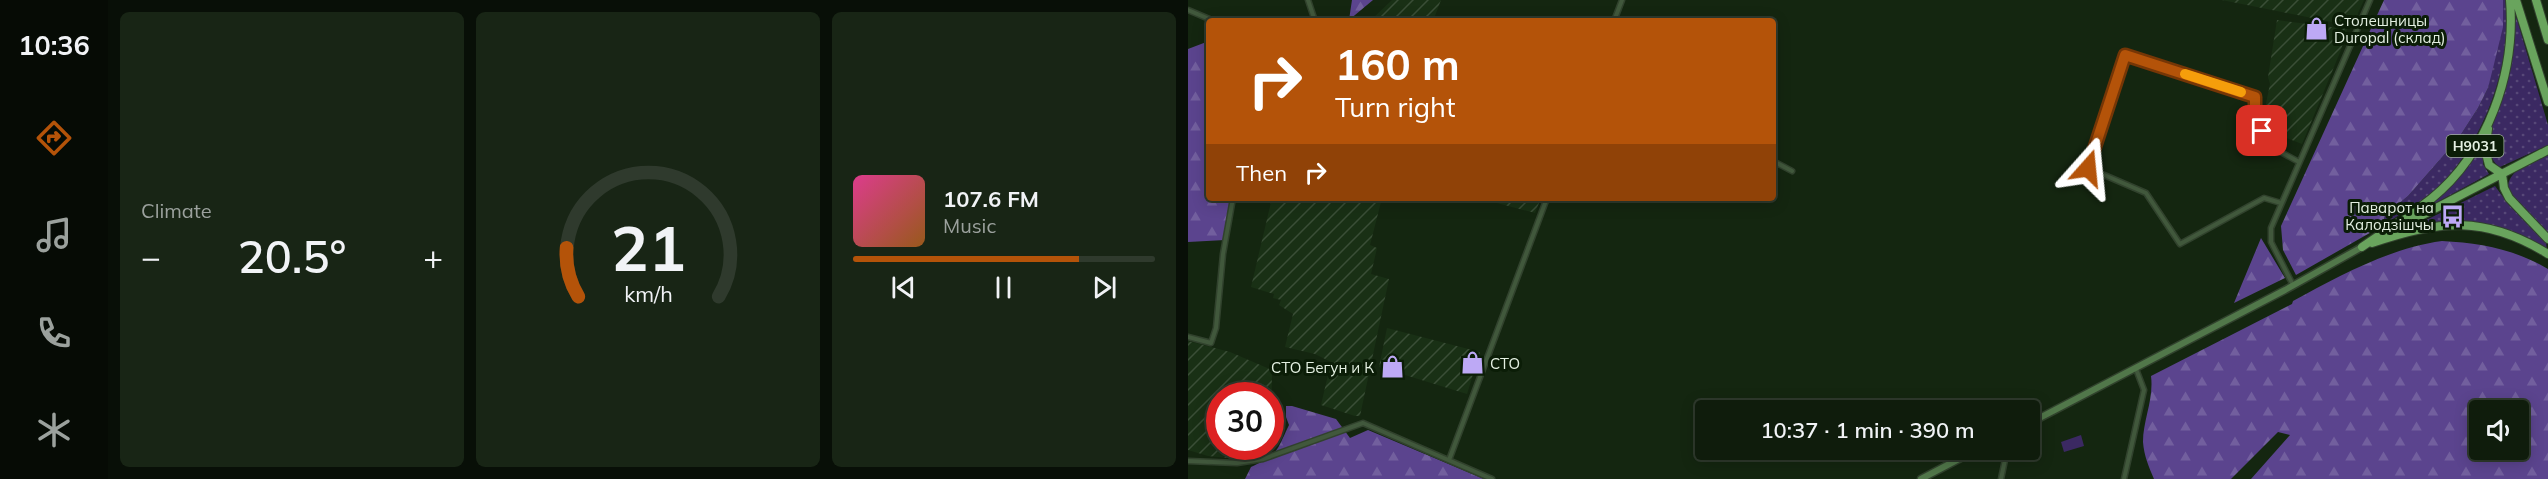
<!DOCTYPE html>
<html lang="en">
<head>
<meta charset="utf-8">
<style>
	:root { --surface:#0f1c0c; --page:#182515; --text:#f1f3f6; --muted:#9ba19d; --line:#2f3a2d; --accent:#b45309 }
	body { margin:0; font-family:Mulish,sans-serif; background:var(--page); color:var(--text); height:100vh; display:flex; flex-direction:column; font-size:22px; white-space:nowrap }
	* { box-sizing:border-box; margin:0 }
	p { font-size:20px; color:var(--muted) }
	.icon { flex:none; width:33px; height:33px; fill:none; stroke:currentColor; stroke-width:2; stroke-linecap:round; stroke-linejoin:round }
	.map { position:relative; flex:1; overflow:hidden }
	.panel { display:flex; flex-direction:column; gap:12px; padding:12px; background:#080f07; width:1080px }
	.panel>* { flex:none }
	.hud { position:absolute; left:18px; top:18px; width:570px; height:183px; border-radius:6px; box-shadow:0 3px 15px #0003,0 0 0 2px var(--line); background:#b45309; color:#fff; overflow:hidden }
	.controls { position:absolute; left:1281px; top:400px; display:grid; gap:12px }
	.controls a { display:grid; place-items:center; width:60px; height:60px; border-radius:6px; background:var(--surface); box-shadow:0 3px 15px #0003,0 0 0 2px var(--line); font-size:30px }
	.speed { position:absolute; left:18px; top:382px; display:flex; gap:12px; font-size:30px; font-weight:700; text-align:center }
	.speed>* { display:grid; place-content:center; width:78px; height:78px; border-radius:50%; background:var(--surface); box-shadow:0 3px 15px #0003,0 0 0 2px var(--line); line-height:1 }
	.speed .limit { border:9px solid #d22; background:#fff; color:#111 }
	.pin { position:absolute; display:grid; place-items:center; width:51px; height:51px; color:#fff; margin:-26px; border-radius:12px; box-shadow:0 3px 9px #0006 }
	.me { position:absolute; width:66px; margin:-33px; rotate:18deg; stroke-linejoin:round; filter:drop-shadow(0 0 4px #0008) }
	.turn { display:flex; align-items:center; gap:21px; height:126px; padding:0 30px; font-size:27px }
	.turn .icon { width:78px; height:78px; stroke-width:2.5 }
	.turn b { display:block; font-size:42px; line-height:51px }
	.then { display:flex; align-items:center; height:57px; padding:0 30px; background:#0003; gap:12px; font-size:22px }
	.big { font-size:45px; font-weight:600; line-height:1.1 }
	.panel .widget { flex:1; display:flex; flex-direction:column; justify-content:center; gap:9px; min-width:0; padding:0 21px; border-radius:9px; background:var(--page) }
	.panel .dial { align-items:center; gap:0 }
	.dial svg { height:156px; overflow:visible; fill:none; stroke:var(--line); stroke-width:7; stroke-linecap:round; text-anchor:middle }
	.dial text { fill:var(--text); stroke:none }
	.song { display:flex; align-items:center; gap:18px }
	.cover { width:72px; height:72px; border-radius:9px; background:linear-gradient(135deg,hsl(330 70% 55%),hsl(30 70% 35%)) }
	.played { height:6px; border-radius:3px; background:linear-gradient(90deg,var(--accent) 75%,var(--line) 75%) }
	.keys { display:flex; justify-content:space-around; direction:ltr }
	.heat { display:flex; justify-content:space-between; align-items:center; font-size:33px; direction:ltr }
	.panel .tiles { flex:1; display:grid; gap:12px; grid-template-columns:repeat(3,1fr) }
	.trip { position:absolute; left:507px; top:400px; width:345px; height:60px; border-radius:6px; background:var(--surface); box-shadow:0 3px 15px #0003,0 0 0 2px var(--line); font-weight:600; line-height:60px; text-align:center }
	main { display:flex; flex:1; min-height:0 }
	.tab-bar { display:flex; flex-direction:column; width:108px; justify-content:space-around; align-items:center; background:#060b05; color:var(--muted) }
	.tab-bar .icon { width:42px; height:42px }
	.tab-bar .active { color:var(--accent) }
	.tab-bar b { font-size:27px; color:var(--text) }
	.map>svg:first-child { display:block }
</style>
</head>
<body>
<main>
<nav class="tab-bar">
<b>10:36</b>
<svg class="icon active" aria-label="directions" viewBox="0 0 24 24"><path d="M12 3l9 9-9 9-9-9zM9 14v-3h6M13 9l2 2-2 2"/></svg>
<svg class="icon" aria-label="music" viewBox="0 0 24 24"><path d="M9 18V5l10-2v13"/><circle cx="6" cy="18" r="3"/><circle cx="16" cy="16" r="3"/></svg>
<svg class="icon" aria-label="phone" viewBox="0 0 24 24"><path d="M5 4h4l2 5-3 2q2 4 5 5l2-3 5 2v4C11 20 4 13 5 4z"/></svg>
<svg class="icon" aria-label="climate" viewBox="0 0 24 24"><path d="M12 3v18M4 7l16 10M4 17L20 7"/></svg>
</nav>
<section class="panel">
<div class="tiles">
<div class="widget"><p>Climate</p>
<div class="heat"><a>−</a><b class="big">20.5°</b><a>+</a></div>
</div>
<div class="widget dial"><svg viewBox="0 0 100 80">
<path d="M14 69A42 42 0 1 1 86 69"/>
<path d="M14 69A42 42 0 0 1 8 44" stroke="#b45309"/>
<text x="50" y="56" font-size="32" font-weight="700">21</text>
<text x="50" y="72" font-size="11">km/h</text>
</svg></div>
<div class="widget">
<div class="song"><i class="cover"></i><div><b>107.6 FM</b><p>Music</p></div></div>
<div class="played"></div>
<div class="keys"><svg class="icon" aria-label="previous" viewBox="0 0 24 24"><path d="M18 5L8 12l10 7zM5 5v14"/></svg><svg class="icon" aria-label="pause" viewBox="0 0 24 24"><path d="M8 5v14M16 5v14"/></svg><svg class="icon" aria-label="next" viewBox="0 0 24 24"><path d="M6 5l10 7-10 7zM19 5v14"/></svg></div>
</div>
</div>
</section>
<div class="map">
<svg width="1360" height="479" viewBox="0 0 1360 479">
	<defs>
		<pattern id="industrial-furrows" width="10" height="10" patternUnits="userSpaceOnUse" patternTransform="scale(1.5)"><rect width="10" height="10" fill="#193015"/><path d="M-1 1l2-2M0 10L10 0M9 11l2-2" fill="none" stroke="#3a4e37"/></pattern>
		<pattern id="grass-dots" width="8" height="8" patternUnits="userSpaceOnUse" patternTransform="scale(1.5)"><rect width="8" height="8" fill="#3b2962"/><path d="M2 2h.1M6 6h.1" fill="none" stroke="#574878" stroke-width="1.8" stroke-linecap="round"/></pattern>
		<pattern id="forest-firs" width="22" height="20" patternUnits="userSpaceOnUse" patternTransform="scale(1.5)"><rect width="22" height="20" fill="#5b448e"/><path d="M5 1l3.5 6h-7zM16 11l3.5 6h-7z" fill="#725f9e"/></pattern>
	</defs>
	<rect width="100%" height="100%" fill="#142610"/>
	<path fill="url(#industrial-furrows)" d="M 204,0 L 253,0 L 245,21 L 182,21 Z
		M 1034,0 L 1176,0 L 1164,26 Z
		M 1089,20 L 1159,29 L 1153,50 L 1114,144 L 1073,128 L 1082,84 L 1080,77 Z
		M 84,198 L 194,198 L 182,245 L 189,248 L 183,274 L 201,279 L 172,416 L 167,416 L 133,405 L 143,362 L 127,354 L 97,347 L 105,314 L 91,305 L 93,300 L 85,298 L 86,294 L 63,287 Z
		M 290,198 L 353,198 L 347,213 Z
		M 199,328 L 292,352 L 279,394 L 191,367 Z
		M 0,341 L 42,352 L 84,370 L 83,432 L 82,396 L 32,396 L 32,447 L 78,447 L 75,455 L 40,458 L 20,456 L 0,450 Z"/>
	<path fill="url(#grass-dots)" d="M 1315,0 L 1318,0 C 1326,62 1294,147 1248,189 C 1232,203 1212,214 1194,226 L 1197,215 L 1220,196 L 1270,139 L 1290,108 L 1300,88 Z
		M 1328,16 L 1360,125 L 1360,145 L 1312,167 C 1286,151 1317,95 1321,71 C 1325,53 1324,34 1328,16 Z
		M 1295,138 L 1295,164 L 1301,174 L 1229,213 L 1247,198 Z
		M 1360,154 L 1360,235 L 1320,192 C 1317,170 1343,163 1360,154 Z
		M 1307,186 L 1321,205 L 1358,243 L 1359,250 C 1309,222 1282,217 1226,226 Z"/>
	<path fill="url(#forest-firs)" fill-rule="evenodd" d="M 164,0 L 185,0 L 161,20 Z
		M 1196,0 L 1315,0 L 1315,27 L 1306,64 L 1300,88 L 1290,108 L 1270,139 L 1220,196 L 1197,215 L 1194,226 L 1108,275 L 1095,250 L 1093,226 Z
		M 21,41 L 21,198 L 45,198 L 37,240 L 0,242 L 0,49 Z
		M 1073,238 L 1097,278 L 1046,303 Z
		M 1254,241 C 1292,243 1326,249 1360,269 L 1360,479 L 1063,479 L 1102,435 L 1090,432 L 1043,479 L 966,479 C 961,467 956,456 955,442 C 955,420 966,399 963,376 L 1104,304 L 1105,301 C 1151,276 1202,248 1254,241 ZM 1292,411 L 1330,411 L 1330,450 L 1292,450 Z
		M 98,406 L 104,406 L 148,419 L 162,438 L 180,430 L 296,479 L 57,479 L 63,467 C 91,454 88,452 101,425 L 98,417 Z"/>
	<path fill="#3b2962" d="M 893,435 L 896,446 L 876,452 L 873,442 Z"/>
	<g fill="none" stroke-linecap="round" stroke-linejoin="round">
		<defs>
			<path id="street" d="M 120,0 L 127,21
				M 0,10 L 26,21
				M 426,21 L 434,0
				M 585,161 L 604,171
				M 1093,203 L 1076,198 L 992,244 L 958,193 L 900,168 L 937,55 L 1067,97 L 1067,117 L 1080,145 L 1111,162
				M 1105,285 L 1083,242 L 1083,228 L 1182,0
				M 0,337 L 23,343 L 28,328 L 35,254 L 45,198
				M 261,460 L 359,198
				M 0,461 L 49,463 L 75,459 L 175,423 L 304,479
				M 813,479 L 818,455 L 816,450
				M 936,479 L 956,390 L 948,369"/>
			<path id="secondary" d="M 842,423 L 1097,290 L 1174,247
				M 733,479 L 788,450"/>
			<path id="highway" d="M 1328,0 L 1360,102
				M 1348,0 L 1360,40
				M 1300,129 L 1297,149 L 1301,165 L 1314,174 L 1316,188 L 1321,198 L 1360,239
				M 1200,233 L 1360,150
				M 1184,243 C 1252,220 1297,215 1360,254
				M 1174,247 C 1197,231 1221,216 1243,199 C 1300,153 1328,72 1322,0"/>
		</defs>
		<use href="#street" stroke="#31422d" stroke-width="7"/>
		<use href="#secondary" stroke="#31422d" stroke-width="9"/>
		<use href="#highway" stroke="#31422d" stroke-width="10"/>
		<use href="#street" stroke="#41583c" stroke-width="4"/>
		<use href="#secondary" stroke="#51774a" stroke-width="6"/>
		<use href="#highway" stroke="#69a45d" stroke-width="8"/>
	</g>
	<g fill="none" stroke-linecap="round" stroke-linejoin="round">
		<defs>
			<path id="route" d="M 900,168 L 937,55 L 1067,97 L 1067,117 L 1074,131"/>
		</defs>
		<use href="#route" stroke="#753606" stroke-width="15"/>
		<use href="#route" stroke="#b45309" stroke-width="10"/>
		<path stroke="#f59e0b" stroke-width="10" d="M 997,74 L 1053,92"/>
	</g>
	<defs>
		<symbol id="shop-bare" viewBox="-9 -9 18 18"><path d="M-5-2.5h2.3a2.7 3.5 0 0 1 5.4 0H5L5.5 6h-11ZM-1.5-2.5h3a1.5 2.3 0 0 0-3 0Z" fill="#bda9f5" stroke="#0b1d07" stroke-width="2.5" paint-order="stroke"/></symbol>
		<symbol id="bus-bare" viewBox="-9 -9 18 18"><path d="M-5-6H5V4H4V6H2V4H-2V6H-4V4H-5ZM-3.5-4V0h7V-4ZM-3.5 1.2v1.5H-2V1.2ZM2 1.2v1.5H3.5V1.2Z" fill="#bda9f5" stroke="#0b1d07" stroke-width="2.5" paint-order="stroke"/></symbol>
	</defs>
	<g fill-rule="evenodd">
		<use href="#shop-bare" x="1112" y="12" width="33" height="33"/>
		<use href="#bus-bare" x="1248" y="200" width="33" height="33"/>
		<use href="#shop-bare" x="268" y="346" width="33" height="33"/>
		<use href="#shop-bare" x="188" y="350" width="33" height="33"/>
	</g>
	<g text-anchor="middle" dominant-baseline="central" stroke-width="6" stroke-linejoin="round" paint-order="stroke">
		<rect fill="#0b1d07" stroke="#a3b1a0" stroke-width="1.5" x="1258.5" y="135" width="57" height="22" rx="4.5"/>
		<g font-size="14" font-weight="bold" fill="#e4f0e2">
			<text x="1287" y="146">Н9031</text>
		</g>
		<g font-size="15" fill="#e4f0e2" stroke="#0b1d07" text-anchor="start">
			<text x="1146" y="20">Столешницы<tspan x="1146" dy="17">Duropal (склад)</tspan></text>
			<text x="1246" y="207" text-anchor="end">Паварот на<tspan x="1246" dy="17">Калодзішчы</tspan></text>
			<text x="302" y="363">СТО</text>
			<text x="186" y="367" text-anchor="end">СТО Бегун и К</text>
		</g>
	</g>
</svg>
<div class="controls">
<a><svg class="icon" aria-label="sound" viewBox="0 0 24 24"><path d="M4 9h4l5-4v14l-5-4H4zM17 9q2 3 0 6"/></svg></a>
</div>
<div class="speed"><div class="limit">30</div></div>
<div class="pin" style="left:1074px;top:131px;background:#d93025"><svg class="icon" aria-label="arrive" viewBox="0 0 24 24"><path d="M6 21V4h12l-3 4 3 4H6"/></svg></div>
<svg class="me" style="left:900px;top:168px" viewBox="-20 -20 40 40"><path d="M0-17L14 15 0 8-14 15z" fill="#b45309" stroke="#fff" stroke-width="4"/></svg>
<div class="trip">10:37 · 1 min · 390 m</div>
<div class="hud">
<div class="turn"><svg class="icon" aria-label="right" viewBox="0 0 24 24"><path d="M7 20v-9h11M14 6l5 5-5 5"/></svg><div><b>160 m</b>Turn right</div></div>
<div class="then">Then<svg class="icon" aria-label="right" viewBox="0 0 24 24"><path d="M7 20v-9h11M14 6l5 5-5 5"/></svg></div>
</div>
</div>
</main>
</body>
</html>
